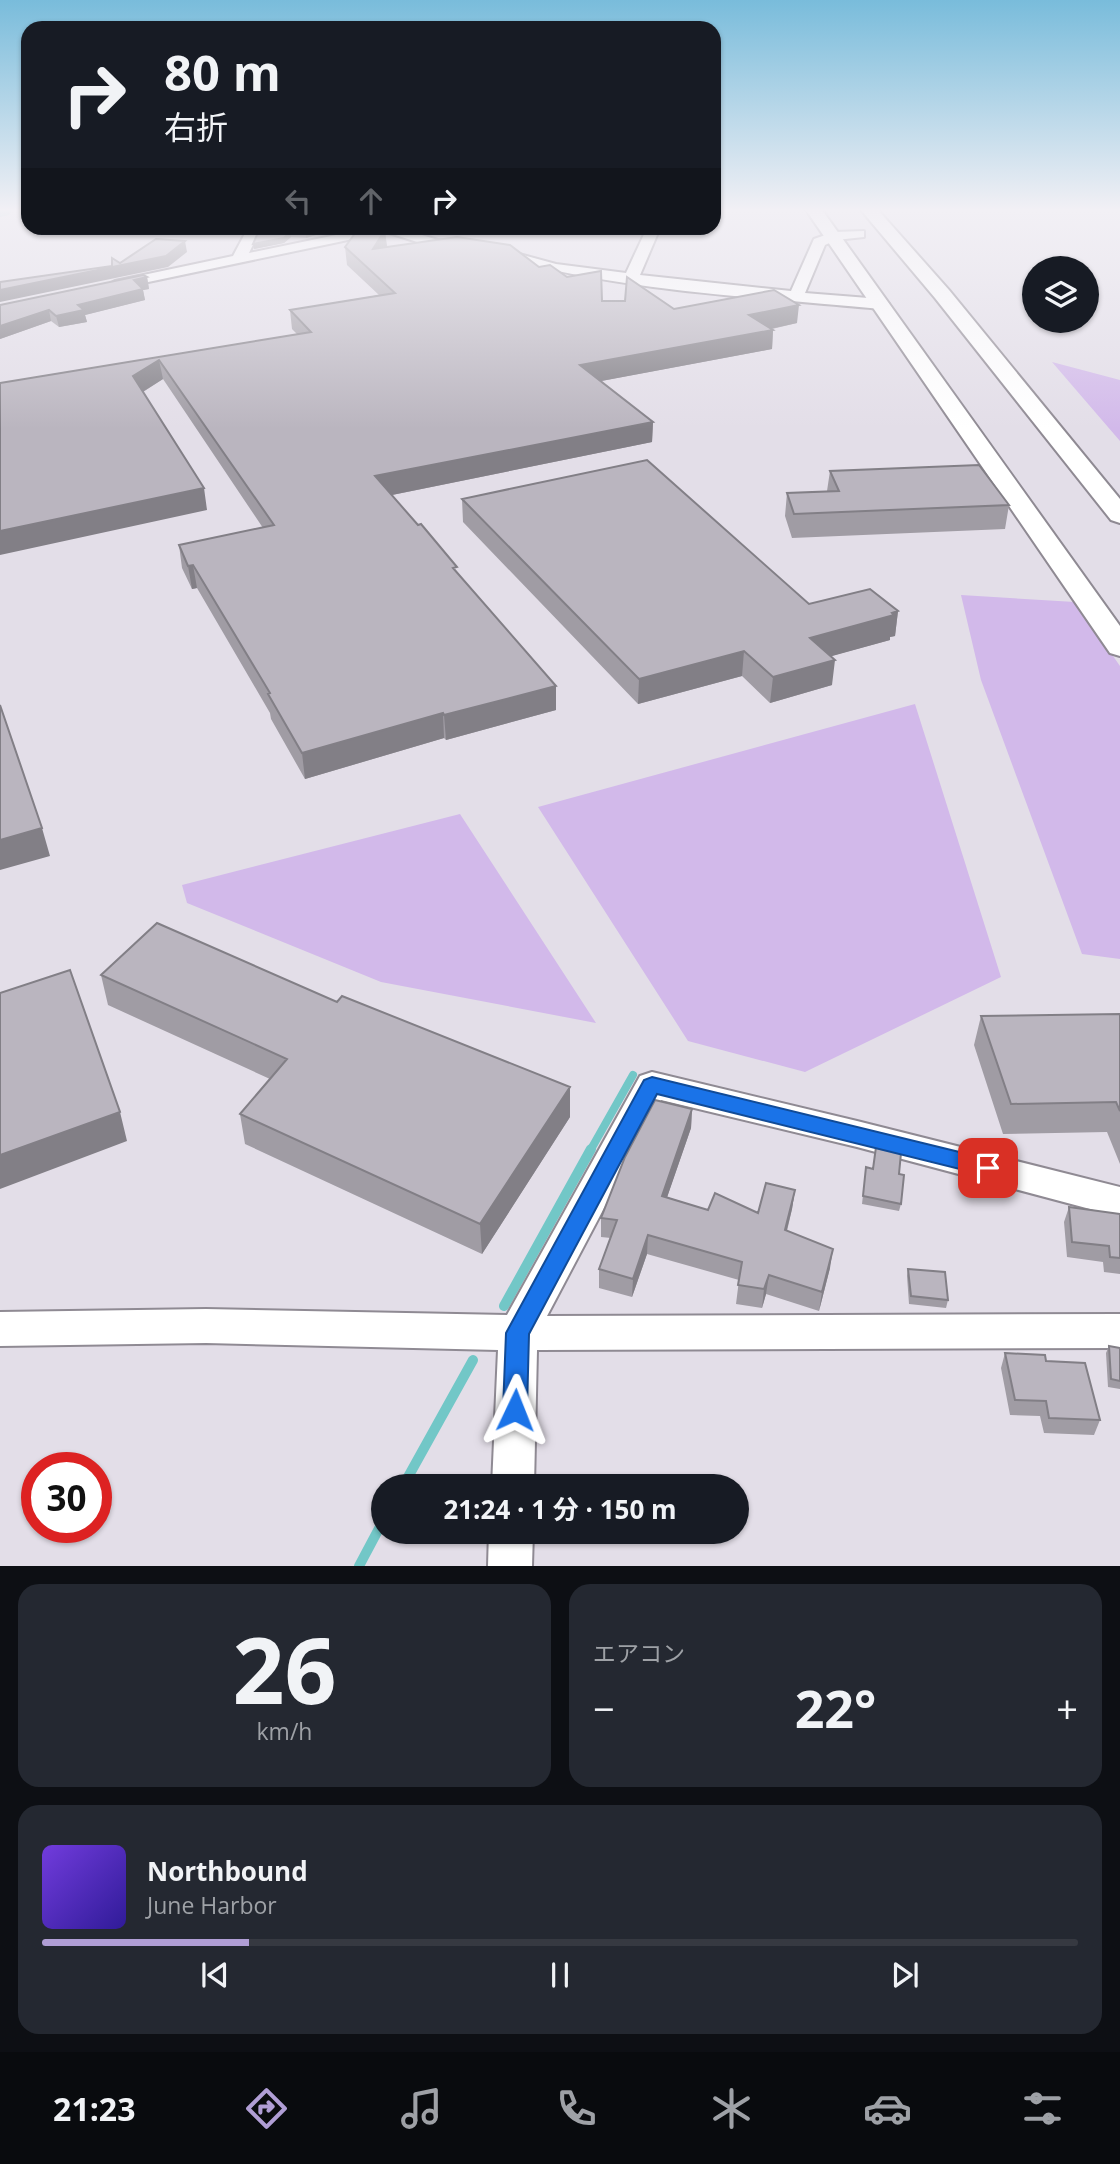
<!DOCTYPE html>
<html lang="ja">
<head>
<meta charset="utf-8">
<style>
	:root { --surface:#171b24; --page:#242831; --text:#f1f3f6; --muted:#9ea1a6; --line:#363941; --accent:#b09ed5 }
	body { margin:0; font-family:"Open Sans","Noto Sans JP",sans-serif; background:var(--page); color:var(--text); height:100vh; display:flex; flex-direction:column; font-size:26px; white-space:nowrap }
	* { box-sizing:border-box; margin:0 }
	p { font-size:23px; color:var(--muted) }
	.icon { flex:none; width:38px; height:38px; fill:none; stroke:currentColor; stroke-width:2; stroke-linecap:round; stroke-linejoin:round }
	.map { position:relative; height:1566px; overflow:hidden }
	.sheet { display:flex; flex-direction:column; gap:18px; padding:18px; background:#0d0f14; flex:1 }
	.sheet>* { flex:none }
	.banner { position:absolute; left:21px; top:21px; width:700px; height:214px; border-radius:21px; box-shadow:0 2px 5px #0004; background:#171b24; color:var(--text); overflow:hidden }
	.buttons { position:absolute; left:1022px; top:256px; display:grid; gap:14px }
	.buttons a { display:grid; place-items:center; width:77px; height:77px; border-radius:50%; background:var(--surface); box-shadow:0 2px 5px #0004; font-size:35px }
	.speed { position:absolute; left:21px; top:1452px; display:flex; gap:14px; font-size:35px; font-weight:700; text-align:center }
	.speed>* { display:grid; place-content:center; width:91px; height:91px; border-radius:50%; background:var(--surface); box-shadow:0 2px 5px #0004; line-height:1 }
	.speed .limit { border:10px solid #d22; background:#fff; color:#111 }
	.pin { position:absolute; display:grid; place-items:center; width:60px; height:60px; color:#fff; margin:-30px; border-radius:14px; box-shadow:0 4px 10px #0006 }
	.me { position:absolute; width:77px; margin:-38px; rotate:2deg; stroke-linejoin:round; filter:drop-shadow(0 0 5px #0008) }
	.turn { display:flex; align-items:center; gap:24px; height:147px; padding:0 28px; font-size:32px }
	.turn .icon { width:91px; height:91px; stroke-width:2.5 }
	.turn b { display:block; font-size:49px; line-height:60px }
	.lanes { display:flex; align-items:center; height:66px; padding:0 28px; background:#0003; justify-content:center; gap:35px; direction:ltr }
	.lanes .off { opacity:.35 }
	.big { font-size:52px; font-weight:700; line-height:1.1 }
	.sheet .card { flex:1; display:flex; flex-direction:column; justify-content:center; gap:10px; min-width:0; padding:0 24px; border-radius:21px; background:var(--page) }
	.sheet .dial { align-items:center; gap:0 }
	.dial b { font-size:91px; line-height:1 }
	.song { display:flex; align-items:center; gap:21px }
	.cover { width:84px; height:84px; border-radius:10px; background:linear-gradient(135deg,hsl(260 70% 55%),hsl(250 70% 35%)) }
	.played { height:7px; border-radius:4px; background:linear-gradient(90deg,var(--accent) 20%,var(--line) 20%) }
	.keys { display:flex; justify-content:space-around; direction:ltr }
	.heat { display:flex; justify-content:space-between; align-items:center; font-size:38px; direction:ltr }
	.sheet .tiles { flex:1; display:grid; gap:18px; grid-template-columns:1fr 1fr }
	.card:last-child { grid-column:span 2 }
	.trip { position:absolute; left:371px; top:1474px; width:378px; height:70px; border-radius:35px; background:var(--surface); box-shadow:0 2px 5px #0004; font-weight:700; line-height:70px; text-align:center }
	.tab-bar { display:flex; height:112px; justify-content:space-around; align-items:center; background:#090b0e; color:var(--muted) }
	.tab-bar .icon { width:49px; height:49px }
	.tab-bar .active { color:var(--accent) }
	.tab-bar b { font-size:32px; color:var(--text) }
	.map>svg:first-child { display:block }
</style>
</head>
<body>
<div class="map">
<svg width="1120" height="1566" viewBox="0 0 1120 1566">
	<rect width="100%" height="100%" fill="#e3dee8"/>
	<path fill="#d2b9ea" d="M 1052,362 L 1120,380 L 1120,441 Z
		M 961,595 L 1075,602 L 1120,666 L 1120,959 L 1082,954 L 981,680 Z
		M 915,704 L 1001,977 L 805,1072 L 688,1041 L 538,807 Z
		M 460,814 L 596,1023 L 381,982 L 187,903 L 182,885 Z"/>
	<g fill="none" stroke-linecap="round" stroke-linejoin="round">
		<path stroke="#72c7c7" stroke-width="8" d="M 590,1151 L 633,1075"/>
		<path stroke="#72c7c7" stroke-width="10" d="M 504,1306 L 591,1149
			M 403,1486 L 473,1360
			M 359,1566 L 383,1521"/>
		<path fill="#72c7c7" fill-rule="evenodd" d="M 0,210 L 12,210 L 9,215 L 0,217 Z"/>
		<defs>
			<path id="minor" d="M 248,228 L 261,228 L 249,253 L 370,228 L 399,228 L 438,240 L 468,245 L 470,248 L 463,252 L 436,248 L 386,232 L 115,289 L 108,285 L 115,281 L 233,256 Z
				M 647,228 L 660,228 L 640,275 L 791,291 L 814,239 L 834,232 L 864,231 L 864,237 L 836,240 L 825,245 L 805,293 L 881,299 L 889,304 L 881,309 C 753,297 621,291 496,256 L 494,253 L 501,249 L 556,264 L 626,273 Z
				M 652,1072 L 857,1121 L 1120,1187 L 1120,1217 L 857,1147 L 661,1100 L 547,1316 L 1120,1314 L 1120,1348 L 537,1350 L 534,1486 L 492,1486 L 498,1350 L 206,1343 L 0,1346 L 0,1312 L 206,1309 L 507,1315 L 640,1076 Z
				M 489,1531 L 533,1531 L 532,1566 L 488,1566 Z"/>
			<path id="tertiary" d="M 806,210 L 822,210 L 1120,626 L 1120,656 L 1110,653 Z
				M 861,210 L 878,210 L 949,290 L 1120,499 L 1120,523 L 1111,520 L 935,298 Z"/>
		</defs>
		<use href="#minor" stroke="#8f8a93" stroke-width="4"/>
		<use href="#tertiary" stroke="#8f8a93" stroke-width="4"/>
		<use href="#minor" fill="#fff" fill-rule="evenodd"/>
		<use href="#tertiary" fill="#fff" fill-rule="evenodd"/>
	</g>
	<path fill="#a09ca4" d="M 260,228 L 384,228 L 387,247 L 539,267 L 602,301 L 797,323 L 772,329 L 773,330 L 772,349 L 601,381 L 653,422 L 652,442 L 392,495 L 457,572 L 556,710 L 446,740 L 444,738 L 305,779 L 271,719 L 270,713 L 197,588 L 192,589 L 182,568 L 179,545 L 263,528 L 163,379 L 143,392 L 207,510 L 0,383 L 297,334 L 292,329 L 290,310 L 379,295 L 347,265 L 345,247 L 359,228 L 329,231 L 306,238 L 291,237 L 284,243 L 254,249 L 253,244 Z
		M 147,277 L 149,289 L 143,290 L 145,300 L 85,315 L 87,322 L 59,327 L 51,321 L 0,339 L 0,305 Z
		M 830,471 L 1009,505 L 1005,529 L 792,538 L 785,516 L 787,493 L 827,491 Z
		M 462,499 L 809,604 L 898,611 L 895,636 L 890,637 L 890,640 L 831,656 L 832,685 L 770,703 L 742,676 L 638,704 L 463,522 Z
		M 101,975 L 570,1117 L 482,1254 L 245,1144 L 240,1114 L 270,1079 L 108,1005 Z
		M 1120,1014 L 1120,1164 L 1107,1132 L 1003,1134 L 974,1045 L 981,1016 Z
		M 692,1109 L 691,1128 L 667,1197 L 708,1210 L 758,1213 L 795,1190 L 792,1209 L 787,1231 L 830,1268 L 819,1311 L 766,1294 L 762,1308 L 736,1304 L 739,1280 L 647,1254 L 632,1297 L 599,1288 L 599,1269 L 611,1238 L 601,1237 L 601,1218 Z
		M 866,1167 L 899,1174 L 901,1204 L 899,1211 L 862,1204 Z
		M 1069,1207 L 1120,1214 L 1120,1274 L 1104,1272 L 1103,1262 L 1067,1257 L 1064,1222 Z
		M 908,1269 L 948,1300 L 946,1308 L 909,1304 L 907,1276 Z
		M 1109,1346 L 1120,1348 L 1120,1389 L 1108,1387 L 1106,1353 Z
		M 1005,1353 L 1046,1361 L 1100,1420 L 1094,1435 L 1044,1433 L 1040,1416 L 1010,1415 L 1001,1368 Z"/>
	<path fill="#827f86" d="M 323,228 L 360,228 L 329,231 L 306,238 L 306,233 Z
		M 385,230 L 387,247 L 373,249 Z
		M 290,232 L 291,237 L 284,243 L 254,249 L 253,244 Z
		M 185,241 L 187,252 L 168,267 L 0,302 L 0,290 L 166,256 Z
		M 147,277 L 149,289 L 143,290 L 145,300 L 85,315 L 87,322 L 59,327 L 56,316 L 78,305 L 134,280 Z
		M 799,305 L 797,323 L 748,334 L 749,315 Z
		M 49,310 L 51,321 L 0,339 L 0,326 Z
		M 773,330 L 772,349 L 580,385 L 580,365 Z
		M 159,360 L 163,379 L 136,396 L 133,376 Z
		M 653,422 L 652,442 L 377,498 L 375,476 Z
		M 204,488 L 207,510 L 0,555 L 0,531 Z
		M 193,565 L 197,588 L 192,589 L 188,566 Z
		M 898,611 L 895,636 L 890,637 L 890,640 L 807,663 L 810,638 Z
		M 744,651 L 742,676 L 638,704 L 639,679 Z
		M 835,660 L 832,685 L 770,703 L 773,677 Z
		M 556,686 L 556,710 L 446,740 L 444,715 Z
		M 443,713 L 444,738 L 305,779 L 302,753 Z
		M 42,828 L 50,856 L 0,870 L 0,840 Z
		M 570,1087 L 570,1117 L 482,1254 L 480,1224 Z
		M 692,1109 L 691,1128 L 661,1215 L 662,1196 Z
		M 120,1112 L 127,1141 L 0,1189 L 0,1155 Z
		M 795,1190 L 792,1209 L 782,1249 L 785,1230 Z
		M 648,1235 L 647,1254 L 632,1297 L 633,1279 Z
		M 833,1249 L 830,1268 L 819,1311 L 822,1292 Z
		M 769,1275 L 766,1294 L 762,1308 L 764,1289 Z"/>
	<path fill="#bab5bf" stroke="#827f86" stroke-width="2" d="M 260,228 L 323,228 L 306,233 L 290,232 L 284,238 L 253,244 Z
		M 359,228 L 384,228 L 385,230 L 373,249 L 457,237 L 510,245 L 539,267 L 550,265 L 567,277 L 601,271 L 602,301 L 625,301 L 627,277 L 674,309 L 774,290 L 799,305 L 749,315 L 773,330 L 580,365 L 653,422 L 375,476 L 418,525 L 421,524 L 457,567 L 453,568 L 556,686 L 444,715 L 443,713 L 302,753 L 268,694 L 270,693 L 193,565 L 188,566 L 179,545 L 274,525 L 159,360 L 133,376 L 204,488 L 0,531 L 0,383 L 311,332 L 290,310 L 395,293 L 345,247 Z
		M 156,239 L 185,241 L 166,256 L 0,290 L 0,282 L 112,266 L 112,258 L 120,263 Z
		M 143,275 L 147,277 L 134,280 L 143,289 L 78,305 L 84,310 L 56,316 L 49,310 L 0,326 L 0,305 Z
		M 647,460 L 809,604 L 870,589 L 898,611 L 892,613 L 894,615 L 810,638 L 835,660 L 773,677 L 744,651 L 639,679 L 462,499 Z
		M 979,465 L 1009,505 L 794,514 L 787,493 L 839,491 L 830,471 Z
		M 0,705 L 42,828 L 0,840 Z
		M 157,923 L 337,1002 L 342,996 L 570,1087 L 480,1224 L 240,1114 L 287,1059 L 101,975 Z
		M 70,970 L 120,1112 L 0,1155 L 0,993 Z
		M 1120,1014 L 1120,1111 L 1116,1102 L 1011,1104 L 981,1016 Z
		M 655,1100 L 692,1109 L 662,1196 L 708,1210 L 715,1193 L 758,1213 L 766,1183 L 795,1190 L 785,1230 L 833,1249 L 822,1292 L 769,1275 L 764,1289 L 738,1285 L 742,1262 L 648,1235 L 633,1279 L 599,1269 L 617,1220 L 601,1218 L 625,1157 Z
		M 876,1147 L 901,1153 L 899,1174 L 904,1175 L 901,1204 L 863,1196 L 866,1167 L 873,1169 Z
		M 1069,1207 L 1120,1214 L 1120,1258 L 1110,1257 L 1109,1246 L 1072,1242 Z
		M 908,1269 L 945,1272 L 948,1300 L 911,1296 Z
		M 1109,1346 L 1120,1348 L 1120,1381 L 1111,1379 Z
		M 1005,1353 L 1045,1355 L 1046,1361 L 1085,1363 L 1100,1420 L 1049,1418 L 1046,1401 L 1015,1400 Z"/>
	<linearGradient id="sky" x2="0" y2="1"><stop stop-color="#79bcdb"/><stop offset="0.49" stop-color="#f2f0f5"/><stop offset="1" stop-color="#f2f0f5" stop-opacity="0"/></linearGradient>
	<rect width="1120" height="429" fill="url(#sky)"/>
	<path fill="#1a73e8" stroke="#114b97" stroke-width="2" d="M 652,1077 L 988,1159 L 996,1162 L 999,1168 L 996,1174 L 988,1176 L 657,1094 L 529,1334 L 527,1410 L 524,1418 L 515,1421 L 506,1418 L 503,1410 L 506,1333 L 644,1080 Z"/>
</svg>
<div class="buttons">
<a><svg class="icon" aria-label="layers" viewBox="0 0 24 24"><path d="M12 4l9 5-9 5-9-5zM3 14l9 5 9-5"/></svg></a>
</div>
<div class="speed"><div class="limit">30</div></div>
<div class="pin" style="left:988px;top:1168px;background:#d93025"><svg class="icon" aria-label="arrive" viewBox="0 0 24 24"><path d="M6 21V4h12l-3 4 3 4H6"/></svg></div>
<svg class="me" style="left:515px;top:1410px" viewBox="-20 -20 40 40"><path d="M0-17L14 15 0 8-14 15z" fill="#1a73e8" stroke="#fff" stroke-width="4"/></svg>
<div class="trip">21:24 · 1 分 · 150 m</div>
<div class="banner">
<div class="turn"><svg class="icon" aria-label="right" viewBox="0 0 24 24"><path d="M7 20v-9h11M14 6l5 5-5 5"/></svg><div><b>80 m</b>右折</div></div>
<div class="lanes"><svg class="icon off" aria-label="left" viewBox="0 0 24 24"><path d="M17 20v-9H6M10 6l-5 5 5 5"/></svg><svg class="icon off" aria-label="ahead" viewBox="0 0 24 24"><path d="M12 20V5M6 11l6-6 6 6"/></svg><svg class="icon" aria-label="right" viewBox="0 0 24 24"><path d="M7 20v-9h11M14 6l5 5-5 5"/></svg></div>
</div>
</div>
<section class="sheet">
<div class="tiles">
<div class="card dial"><b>26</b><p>km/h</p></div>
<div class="card"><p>エアコン</p>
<div class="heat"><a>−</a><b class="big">22°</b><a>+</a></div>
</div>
<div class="card">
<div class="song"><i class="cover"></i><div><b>Northbound</b><p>June Harbor</p></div></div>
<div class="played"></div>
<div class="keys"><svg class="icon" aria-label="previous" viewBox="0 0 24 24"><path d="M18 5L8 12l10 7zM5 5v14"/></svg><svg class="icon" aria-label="pause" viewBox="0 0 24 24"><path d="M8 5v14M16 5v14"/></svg><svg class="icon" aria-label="next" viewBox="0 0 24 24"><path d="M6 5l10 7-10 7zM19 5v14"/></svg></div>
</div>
</div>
</section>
<nav class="tab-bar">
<b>21:23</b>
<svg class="icon active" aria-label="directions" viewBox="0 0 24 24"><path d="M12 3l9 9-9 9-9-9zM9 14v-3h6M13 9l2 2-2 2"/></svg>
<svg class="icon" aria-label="music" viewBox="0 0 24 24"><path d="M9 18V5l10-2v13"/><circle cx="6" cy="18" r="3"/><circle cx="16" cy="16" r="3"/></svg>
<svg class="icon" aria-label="phone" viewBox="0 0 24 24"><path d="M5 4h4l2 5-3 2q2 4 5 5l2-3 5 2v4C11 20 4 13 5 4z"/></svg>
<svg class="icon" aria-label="climate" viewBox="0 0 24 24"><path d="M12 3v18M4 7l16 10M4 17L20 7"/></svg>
<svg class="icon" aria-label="car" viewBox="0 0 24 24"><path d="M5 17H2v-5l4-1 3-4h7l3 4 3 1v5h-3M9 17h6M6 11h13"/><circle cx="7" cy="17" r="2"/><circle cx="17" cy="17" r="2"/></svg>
<svg class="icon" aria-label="filters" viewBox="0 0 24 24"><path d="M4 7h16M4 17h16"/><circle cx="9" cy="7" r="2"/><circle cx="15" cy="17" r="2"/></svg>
</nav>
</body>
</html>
